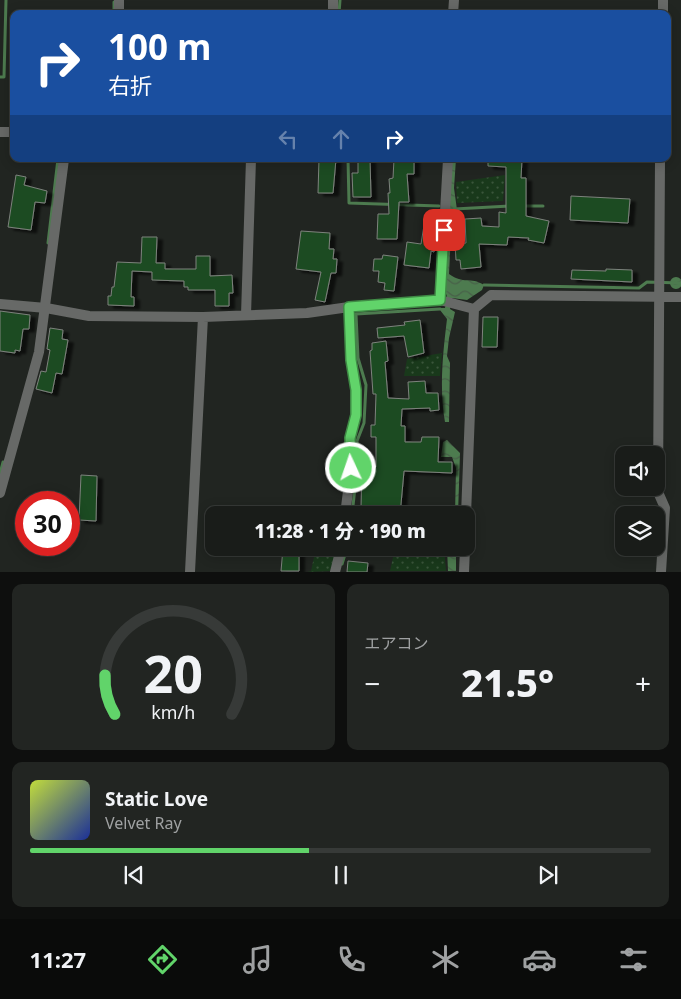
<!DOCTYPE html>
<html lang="ja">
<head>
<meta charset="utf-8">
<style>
	:root { --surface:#191c19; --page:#222522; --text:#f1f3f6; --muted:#9fa1a2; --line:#373a38; --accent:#61d46a }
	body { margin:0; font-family:"Noto Sans","Noto Sans JP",sans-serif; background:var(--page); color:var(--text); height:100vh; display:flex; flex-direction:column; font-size:19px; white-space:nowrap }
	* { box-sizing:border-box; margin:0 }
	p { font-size:16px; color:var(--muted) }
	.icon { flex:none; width:28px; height:28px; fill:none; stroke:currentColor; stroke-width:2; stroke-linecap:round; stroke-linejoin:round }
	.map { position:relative; height:572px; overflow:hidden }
	.details { display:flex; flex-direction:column; gap:12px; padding:12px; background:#0e0f0e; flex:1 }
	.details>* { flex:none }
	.guide { position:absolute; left:10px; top:10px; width:661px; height:152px; border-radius:10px; box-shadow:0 2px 12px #0003,0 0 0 1px var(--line); background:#1a4fa0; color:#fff; overflow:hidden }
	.tools { position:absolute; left:615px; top:446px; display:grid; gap:10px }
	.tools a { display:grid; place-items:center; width:50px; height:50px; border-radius:10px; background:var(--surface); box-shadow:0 2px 12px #0003,0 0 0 1px var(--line); font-size:25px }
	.speed { position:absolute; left:15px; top:491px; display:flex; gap:10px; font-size:25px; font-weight:700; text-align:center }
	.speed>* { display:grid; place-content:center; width:65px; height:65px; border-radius:50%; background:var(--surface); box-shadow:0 2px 12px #0003,0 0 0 1px var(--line); line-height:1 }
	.speed .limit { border:8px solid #d22; background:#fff; color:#111 }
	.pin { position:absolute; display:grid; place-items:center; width:42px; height:42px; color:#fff; margin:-21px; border-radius:10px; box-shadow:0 2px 8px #0006 }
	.me { position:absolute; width:55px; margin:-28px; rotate:357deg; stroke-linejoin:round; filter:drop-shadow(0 0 4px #0008) }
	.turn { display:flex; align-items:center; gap:18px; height:105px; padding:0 15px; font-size:22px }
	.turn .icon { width:65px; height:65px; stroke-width:2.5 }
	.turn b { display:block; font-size:35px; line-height:42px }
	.lanes { display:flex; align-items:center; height:48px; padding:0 15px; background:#0003; justify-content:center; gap:25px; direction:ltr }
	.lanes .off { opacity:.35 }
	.big { font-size:38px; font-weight:800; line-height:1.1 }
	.details .tile { flex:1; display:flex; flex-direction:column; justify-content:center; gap:8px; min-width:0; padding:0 18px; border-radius:10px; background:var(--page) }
	.details .dial { align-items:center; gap:0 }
	.dial svg { height:130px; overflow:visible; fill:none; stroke:var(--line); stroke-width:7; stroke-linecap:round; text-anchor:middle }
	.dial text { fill:var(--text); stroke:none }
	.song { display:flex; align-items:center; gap:15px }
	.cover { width:60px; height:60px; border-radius:8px; background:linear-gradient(135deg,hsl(70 70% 55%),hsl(230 70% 35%)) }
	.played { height:5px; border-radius:2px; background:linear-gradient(90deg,var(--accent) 45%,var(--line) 45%) }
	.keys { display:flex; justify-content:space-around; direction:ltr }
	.heat { display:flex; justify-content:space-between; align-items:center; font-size:28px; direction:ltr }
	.details .tiles { flex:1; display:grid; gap:12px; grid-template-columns:1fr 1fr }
	.tile:last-child { grid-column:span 2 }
	.trip { position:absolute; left:205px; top:506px; width:270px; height:50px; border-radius:10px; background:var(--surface); box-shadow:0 2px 12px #0003,0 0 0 1px var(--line); font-weight:800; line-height:50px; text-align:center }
	.menu { display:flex; height:80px; justify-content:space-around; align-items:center; background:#0a0b0a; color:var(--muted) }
	.menu .icon { width:35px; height:35px }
	.menu .active { color:var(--accent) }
	.menu b { font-size:22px; color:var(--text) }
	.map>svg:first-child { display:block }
</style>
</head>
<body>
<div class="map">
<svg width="681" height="572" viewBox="0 0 681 572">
	<defs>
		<pattern id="garden-dots" width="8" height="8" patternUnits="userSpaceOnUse" patternTransform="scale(1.25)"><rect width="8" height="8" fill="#19391b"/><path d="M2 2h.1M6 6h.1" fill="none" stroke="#3a553b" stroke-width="1.8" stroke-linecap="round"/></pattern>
		<pattern id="water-waves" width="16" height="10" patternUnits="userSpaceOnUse" patternTransform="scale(1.25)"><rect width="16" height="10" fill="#4d7b4f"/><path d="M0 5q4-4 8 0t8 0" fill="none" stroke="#486149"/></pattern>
		<filter id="shadow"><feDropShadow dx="5.5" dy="3" stdDeviation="1" flood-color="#0009"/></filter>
	</defs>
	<rect width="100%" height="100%" fill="#212521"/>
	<path fill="url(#garden-dots)" d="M 505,175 L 503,201 L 457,203 L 456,182 Z
		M 442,353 L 440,376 L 404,376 L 407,359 Z
		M 316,548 L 337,548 L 330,571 L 308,572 L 311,571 Z
		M 395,548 L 444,548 L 446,571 L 390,571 Z"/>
	<path fill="url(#water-waves)" d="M 450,159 L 456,159 L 454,188 L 457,210 L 452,214 L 449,274 C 464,285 470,276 484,285 L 482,290 L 467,300 L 452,298 L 450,309 L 455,312 L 449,338 L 447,356 L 450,363 L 449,422 L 445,422 C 439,389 443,352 447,319 L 440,310 L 440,308 L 445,308 L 447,296 L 444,289 Z
		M670 283a6 6 0 1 1 12 0a6 6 0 1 1-12 0Z
		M 447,440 L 460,453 L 458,515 L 455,515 L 456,468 L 452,457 L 441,457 L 443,442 Z
		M 447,548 L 456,548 L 456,571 L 448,571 Z"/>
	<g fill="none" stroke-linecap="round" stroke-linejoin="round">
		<path stroke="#4d7b4f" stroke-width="3" d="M 114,14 L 114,2
			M 339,14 L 340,0
			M 0,77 L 4,77 L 6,0
			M 348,159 L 349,203 L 439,206
			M 524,206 L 543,206
			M 454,209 L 510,206
			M 48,243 L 58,159
			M 484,285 L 639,288 L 647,282 L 681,283
			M 0,474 L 3,462
			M 352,515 L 358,460 L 357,441 L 364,423 L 366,385 L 358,358 L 356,314 L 440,309
			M 342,564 L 347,548"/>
	</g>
	<path fill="#1f4c22" stroke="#7d827d" filter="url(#shadow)" d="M 319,159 L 336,159 L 333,193 L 318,193 Z
		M 358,159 L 370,159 L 371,197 L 353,197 L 352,173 L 358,173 Z
		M 394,159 L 414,159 L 414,174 L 407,174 L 409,202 L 399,202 L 397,239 L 377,239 L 378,214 L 389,214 L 388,193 L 390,193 L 389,179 L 393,178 Z
		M 488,159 L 522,159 L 521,178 L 526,178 L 526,216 L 549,221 L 544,243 L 528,240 L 529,238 L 508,237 L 507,245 L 479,244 L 481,267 L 461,269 L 460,260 L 456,260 L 455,244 L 466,243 L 465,219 L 481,218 L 482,226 L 499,227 L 499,212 L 506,213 L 506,167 L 488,166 Z
		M 16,175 L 26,177 L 24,185 L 47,191 L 45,203 L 35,202 L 31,230 L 8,227 Z
		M 571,196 L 630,199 L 628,223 L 570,220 Z
		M 425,219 L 438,221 L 434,252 L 431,251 L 429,268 L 404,265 L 407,242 L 421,244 Z
		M 301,231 L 330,233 L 329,249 L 334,249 L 333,259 L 337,259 L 336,273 L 331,273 L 325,302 L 315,300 L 321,272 L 296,269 Z
		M 142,237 L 157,237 L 156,263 L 165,263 L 165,269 L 196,269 L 196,256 L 210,256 L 210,276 L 232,275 L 233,293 L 229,293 L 229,306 L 215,306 L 215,290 L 188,290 L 188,287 L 184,287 L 184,281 L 152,280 L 152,272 L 132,271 L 131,297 L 134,297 L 134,306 L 108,305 L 108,296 L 111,296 L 112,287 L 114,287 L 117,262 L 141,263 Z
		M 383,255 L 398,257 L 394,291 L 384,290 L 385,283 L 378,282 L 379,271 L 373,271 L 374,259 L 382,259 Z
		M 606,269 L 632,270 L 632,282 L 571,279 L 572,270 L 606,271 Z
		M 0,311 L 30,315 L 29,329 L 23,329 L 20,351 L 15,350 L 15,353 L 0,351 Z
		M 483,317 L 498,317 L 497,347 L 482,347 Z
		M 420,320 L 424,353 L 408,357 L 404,336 L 378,338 L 377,328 L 405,325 L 404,322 Z
		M 50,328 L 63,330 L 62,339 L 68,340 L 62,374 L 56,373 L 52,393 L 36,389 L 41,371 L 46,372 L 50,350 L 47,349 Z
		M 386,341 L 388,361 L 385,362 L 388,398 L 409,399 L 408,382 L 425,381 L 426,393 L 438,393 L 439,410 L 430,411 L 430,408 L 402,409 L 401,426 L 405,426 L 405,442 L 421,442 L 422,437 L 439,437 L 438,462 L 452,462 L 452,473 L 404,471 L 400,515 L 374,515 L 374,507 L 361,507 L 362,466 L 376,467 L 376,437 L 371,437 L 371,425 L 375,425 L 376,394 L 373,394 L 370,351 L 372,350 L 372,343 Z
		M 81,475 L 97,476 L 96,521 L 79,520 Z
		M 283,548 L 299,548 L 299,571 L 281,571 Z
		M 348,561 L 368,563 L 367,572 L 347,572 Z"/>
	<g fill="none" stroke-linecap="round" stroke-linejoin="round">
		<path stroke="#676967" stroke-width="10" d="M 119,14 L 119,0
			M 333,14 L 333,0
			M 453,14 L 454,0
			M 663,14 L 663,0
			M 0,132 L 14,132
			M 660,159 L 658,492 L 665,508 L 661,572
			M 440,300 L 448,159
			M 0,304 L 46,308 L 89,316 L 203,317 L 307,313 L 349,307 L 440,300 L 474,309
			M 474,309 L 491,295 L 681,297
			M 246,315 L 251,159
			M 0,493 L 39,352 L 64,159
			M 345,515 L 351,468 L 350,438 L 356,415 L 356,390 L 351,360 L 349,307
			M 466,515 L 474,309
			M 190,572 L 203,317
			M 335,572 L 341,548
			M 464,572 L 465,548"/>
	</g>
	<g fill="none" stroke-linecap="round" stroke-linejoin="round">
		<defs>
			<path id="route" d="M 351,468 L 350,438 L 356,415 L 356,390 L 351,360 L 349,307 L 440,300 L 444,230"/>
		</defs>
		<use href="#route" stroke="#3f8a45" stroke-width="12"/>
		<use href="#route" stroke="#61d46a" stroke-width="9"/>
	</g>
</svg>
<div class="tools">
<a><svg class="icon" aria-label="sound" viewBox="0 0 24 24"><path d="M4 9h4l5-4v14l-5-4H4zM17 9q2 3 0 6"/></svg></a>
<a><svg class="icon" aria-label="layers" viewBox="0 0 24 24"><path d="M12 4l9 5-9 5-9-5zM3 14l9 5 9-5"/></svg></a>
</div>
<div class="speed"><div class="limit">30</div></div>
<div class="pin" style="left:444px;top:230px;background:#d93025"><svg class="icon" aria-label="arrive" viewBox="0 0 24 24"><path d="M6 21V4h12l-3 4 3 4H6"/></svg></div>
<svg class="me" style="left:351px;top:468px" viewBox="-20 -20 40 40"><circle r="17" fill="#61d46a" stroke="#fff" stroke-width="3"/><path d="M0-11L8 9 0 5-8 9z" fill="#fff"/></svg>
<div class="trip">11:28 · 1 分 · 190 m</div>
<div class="guide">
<div class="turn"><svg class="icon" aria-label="right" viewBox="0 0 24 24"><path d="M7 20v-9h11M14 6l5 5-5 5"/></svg><div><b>100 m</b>右折</div></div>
<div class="lanes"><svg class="icon off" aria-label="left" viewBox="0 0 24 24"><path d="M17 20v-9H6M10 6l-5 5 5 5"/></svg><svg class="icon off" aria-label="ahead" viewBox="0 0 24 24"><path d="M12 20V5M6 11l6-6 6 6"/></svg><svg class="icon" aria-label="right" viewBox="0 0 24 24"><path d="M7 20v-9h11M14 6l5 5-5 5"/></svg></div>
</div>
</div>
<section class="details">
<div class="tiles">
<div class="tile dial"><svg viewBox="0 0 100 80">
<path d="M14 69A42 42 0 1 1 86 69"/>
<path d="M14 69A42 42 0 0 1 8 45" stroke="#61d46a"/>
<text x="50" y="56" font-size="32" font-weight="700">20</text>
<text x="50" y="72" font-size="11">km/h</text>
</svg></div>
<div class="tile"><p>エアコン</p>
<div class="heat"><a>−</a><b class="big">21.5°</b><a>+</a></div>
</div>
<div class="tile">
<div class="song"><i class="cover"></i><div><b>Static Love</b><p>Velvet Ray</p></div></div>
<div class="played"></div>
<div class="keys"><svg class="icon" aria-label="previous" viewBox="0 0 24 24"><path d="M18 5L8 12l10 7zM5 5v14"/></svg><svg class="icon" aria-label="pause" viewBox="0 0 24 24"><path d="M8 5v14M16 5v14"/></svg><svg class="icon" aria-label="next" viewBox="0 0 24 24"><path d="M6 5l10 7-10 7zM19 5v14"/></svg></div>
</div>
</div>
</section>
<nav class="menu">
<b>11:27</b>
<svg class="icon active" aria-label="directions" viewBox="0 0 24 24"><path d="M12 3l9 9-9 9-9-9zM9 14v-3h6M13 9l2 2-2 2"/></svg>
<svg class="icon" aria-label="music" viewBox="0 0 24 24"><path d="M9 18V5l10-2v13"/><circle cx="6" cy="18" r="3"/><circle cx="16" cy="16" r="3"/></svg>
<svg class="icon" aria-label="phone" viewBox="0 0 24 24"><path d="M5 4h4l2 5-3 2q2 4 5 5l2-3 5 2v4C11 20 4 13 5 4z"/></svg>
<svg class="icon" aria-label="climate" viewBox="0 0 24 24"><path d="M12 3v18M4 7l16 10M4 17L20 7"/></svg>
<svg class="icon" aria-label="car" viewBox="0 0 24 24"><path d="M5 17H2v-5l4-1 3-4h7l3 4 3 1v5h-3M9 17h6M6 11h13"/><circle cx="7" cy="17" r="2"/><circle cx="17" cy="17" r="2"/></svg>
<svg class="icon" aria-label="filters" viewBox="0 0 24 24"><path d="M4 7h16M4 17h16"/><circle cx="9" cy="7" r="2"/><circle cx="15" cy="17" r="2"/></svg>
</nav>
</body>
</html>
